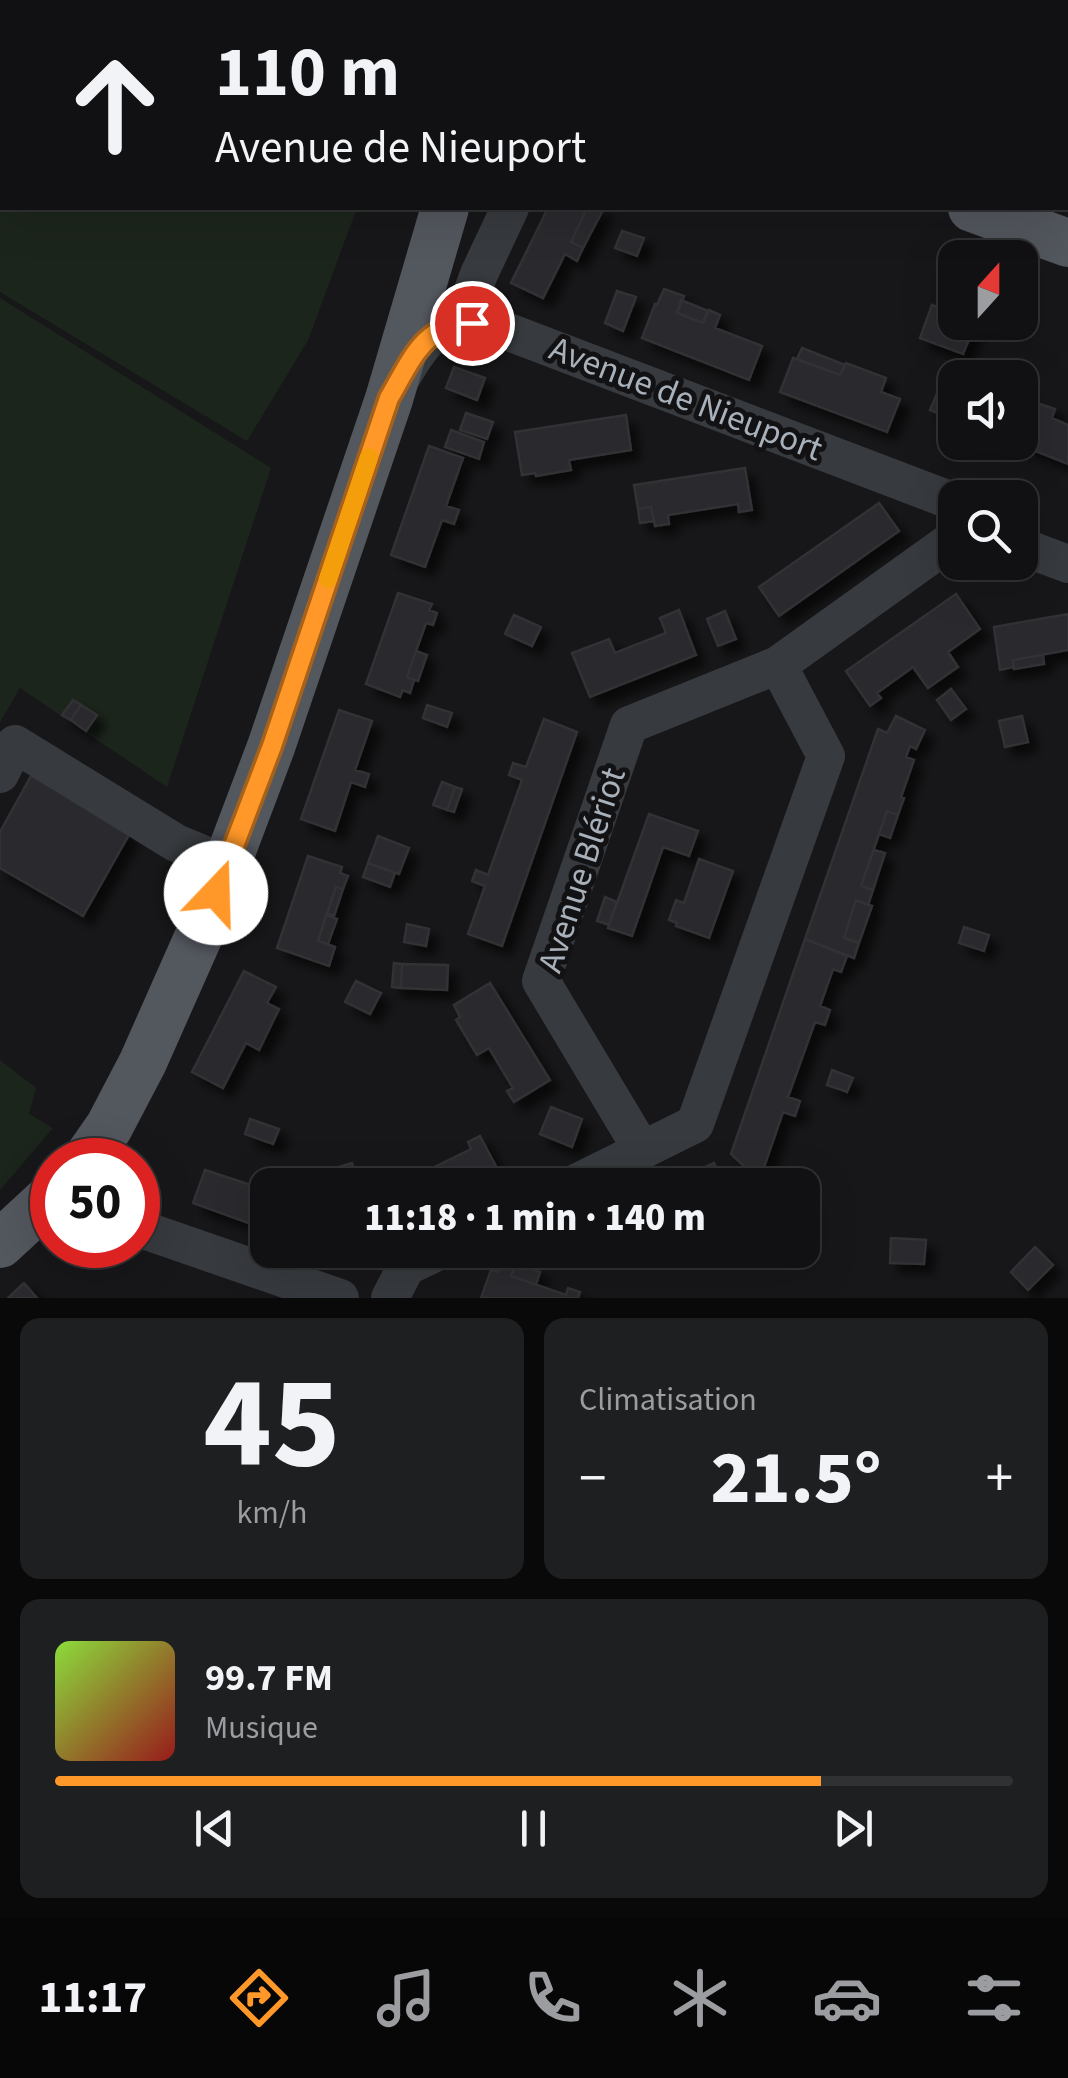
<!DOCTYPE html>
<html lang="fr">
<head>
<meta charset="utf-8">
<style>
	:root { --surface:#111113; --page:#1e1f21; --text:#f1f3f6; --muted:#9c9da0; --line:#303133; --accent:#ff9729 }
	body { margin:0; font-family:"Source Sans 3",sans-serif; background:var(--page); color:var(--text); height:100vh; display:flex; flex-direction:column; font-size:38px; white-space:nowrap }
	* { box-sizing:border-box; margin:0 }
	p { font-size:32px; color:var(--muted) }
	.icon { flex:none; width:55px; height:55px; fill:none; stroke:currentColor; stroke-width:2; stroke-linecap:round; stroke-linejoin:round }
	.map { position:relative; height:1298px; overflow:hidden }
	.side { display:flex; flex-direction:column; gap:20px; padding:20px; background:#09090a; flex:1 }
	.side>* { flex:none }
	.banner { position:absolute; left:0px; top:0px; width:1070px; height:210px; box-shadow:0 10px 40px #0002,0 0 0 2px var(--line); background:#111113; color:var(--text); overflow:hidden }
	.needle { width:65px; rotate:21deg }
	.tools { position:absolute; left:938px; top:240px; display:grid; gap:20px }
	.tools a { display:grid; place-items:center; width:100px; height:100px; border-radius:20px; background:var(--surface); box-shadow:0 10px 40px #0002,0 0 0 2px var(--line); font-size:50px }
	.speed { position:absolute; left:30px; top:1138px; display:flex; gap:20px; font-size:50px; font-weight:700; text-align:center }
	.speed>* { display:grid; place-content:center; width:130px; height:130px; border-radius:50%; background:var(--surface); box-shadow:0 10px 40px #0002,0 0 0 2px var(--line); line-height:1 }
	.speed .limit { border:15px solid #d22; background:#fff; color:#111 }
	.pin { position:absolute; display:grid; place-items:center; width:85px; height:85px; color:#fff; margin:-42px; border:5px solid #fff; border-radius:50%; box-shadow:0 2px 10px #0007 }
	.me { position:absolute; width:110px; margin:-55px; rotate:21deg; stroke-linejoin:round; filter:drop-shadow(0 0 8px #0008) }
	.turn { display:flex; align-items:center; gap:35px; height:210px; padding:0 50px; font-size:45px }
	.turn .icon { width:130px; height:130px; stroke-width:2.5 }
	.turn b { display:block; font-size:70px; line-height:85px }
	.big { font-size:75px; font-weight:800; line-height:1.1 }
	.side .tile { flex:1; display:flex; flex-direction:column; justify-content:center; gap:15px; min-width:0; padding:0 35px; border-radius:20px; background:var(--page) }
	.side .dial { align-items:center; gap:0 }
	.dial b { font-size:130px; line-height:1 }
	.song { display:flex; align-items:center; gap:30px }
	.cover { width:120px; height:120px; border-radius:15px; background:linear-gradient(135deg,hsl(90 70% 55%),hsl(0 70% 35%)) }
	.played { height:10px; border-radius:5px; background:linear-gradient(90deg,var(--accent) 80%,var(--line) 80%) }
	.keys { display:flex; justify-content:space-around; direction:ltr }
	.heat { display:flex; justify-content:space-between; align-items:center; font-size:55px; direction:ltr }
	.side .tiles { flex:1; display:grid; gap:20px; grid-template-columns:1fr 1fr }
	.tile:last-child { grid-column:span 2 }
	.trip { position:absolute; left:250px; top:1168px; width:570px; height:100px; border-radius:20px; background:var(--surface); box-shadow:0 10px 40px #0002,0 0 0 2px var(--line); font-weight:800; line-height:100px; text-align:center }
	.dock { display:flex; height:160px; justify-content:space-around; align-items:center; background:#070708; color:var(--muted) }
	.dock .icon { width:70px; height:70px }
	.dock .current { color:var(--accent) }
	.dock b { font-size:45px; color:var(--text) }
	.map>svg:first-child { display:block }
</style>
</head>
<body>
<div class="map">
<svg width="1068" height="1298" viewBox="0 0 1068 1298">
	<defs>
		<filter id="shadow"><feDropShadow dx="9" dy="9" stdDeviation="5" flood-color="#0009"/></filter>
	</defs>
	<rect width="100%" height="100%" fill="#171719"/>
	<path fill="#1c251c" d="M 0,0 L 139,0 L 145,2 L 2,2 L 2,208 L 357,208 L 308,340 L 247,441 L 0,292 Z
		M 0,298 L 271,468 L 167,787 L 20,688 L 0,722 Z
		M 0,1060 L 36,1088 L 29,1114 L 53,1128 L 0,1190 Z"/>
	<path fill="#2a2a2d" stroke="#313135" stroke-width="2.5" filter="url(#shadow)" d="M 548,208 L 587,208 L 571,242 L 583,248 L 577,261 L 565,254 L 543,298 L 511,283 Z
		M 587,208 L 604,208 L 583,248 L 571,242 Z
		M 622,231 L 644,238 L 637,256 L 615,248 Z
		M 664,289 L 684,296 L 677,313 L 703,323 L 709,310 L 720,315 L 715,328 L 762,346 L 749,380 L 642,338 L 655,304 L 657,305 Z
		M 617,291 L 636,297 L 623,331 L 605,323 Z
		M 681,300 L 708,311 L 703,323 L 677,313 Z
		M 932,305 L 955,314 L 955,322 L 976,323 L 963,354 L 920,338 Z
		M 802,348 L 845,365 L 840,375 L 797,359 Z
		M 793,358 L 840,375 L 846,363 L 886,378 L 881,392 L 900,399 L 887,432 L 780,392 Z
		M 454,367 L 485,378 L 477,400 L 446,388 Z
		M 944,377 L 955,381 L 955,420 L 930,410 Z
		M 1020,391 L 1024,392 L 1022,398 L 1055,409 L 1052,418 L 1068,425 L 1068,464 L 1013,442 L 1020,442 Z
		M 466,413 L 493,422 L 487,439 L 460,430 Z
		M 626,415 L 631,450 L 569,460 L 571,470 L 536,476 L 535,473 L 522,475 L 515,432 Z
		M 451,430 L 484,442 L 479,459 L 445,447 Z
		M 429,446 L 463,458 L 446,506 L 459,510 L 454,524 L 442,520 L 425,567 L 391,555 Z
		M 745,468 L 752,510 L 739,512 L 738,504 L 668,515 L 669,524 L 655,526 L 651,507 L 638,509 L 634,485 Z
		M 879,503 L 899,531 L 779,616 L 759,587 Z
		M 651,507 L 654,521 L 640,523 L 638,509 Z
		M 398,593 L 432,604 L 429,610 L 437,613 L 433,625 L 426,623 L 416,651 L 407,677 L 414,680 L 410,693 L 403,690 L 400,697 L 366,684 Z
		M 956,594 L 980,629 L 948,652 L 958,667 L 928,688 L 913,667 L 877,693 L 881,698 L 870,706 L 846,671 Z
		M 679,610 L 696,655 L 590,697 L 572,653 L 609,639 L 615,653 L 666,633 L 660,618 Z
		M 725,611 L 736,639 L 718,646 L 707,619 Z
		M 1068,614 L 1068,650 L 1013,660 L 1013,667 L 1000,670 L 994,627 Z
		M 514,615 L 541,627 L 532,646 L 505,634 Z
		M 416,651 L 427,655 L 418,681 L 407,677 Z
		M 1043,655 L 1044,664 L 1014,669 L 1013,660 Z
		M 951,689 L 966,709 L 951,720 L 937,700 Z
		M 73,700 L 81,705 L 71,720 L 62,715 Z
		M 81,705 L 97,715 L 86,731 L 71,720 Z
		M 427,705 L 452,713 L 447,727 L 423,718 Z
		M 339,710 L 372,721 L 355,770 L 369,774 L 365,787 L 351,782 L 335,831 L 301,819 Z
		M 896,716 L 925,730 L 916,749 L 910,746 L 906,757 L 914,760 L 901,797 L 904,798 L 898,815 L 887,811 L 861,886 L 873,890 L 868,905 L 856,900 L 844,938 L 859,943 L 854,958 L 805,939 L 878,729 L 887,733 Z
		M 1022,716 L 1028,742 L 1005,747 L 999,721 Z
		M 544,719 L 577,732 L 502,946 L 468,934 L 485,886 L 472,881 L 476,870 L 488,875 L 522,780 L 509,775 L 513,763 L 526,767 Z
		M 31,776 L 130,833 L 83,916 L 0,868 L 0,832 Z
		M 442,782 L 455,787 L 447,810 L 433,805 Z
		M 455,787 L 462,789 L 454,812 L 447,810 Z
		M 887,811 L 898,815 L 890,838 L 879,834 Z
		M 649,814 L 698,831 L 689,856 L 663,847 L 632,936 L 608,928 Z
		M 378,836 L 409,848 L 399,874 L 368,863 Z
		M 874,850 L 885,853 L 873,890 L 861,886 Z
		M 308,856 L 342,867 L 340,873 L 348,876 L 343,889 L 336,887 L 318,941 L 335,947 L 329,966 L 277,948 Z
		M 699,859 L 733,871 L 709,938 L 676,926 L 677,923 L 669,920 L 676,900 L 684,903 Z
		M 368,863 L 395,873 L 390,887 L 363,877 Z
		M 336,887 L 343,889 L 334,916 L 327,913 Z
		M 605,897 L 617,902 L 609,925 L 597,921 Z
		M 856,900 L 872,906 L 859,943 L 844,938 Z
		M 326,915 L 337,919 L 328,944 L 318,941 Z
		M 407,924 L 429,929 L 426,946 L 404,942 Z
		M 964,927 L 989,935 L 984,951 L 959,943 Z
		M 805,939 L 847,956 L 841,972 L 833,969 L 820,1006 L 830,1010 L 825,1025 L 815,1022 L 788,1097 L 800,1101 L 795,1116 L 783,1112 L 761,1176 L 751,1173 L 731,1154 Z
		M 394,963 L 402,964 L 401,988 L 392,987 Z
		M 402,964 L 448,965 L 447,990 L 401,988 Z
		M 244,971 L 276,987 L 267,1003 L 279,1009 L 259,1050 L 246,1043 L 223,1088 L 192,1072 Z
		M 356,981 L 381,993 L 370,1014 L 345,1002 Z
		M 490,983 L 550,1080 L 514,1102 L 507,1091 L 513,1088 L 489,1048 L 477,1055 L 456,1020 L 460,1017 L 454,1005 Z
		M 832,1070 L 853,1078 L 847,1092 L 827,1085 Z
		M 551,1107 L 582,1119 L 572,1147 L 540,1134 Z
		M 250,1119 L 279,1129 L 273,1144 L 245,1134 Z
		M 480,1136 L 500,1174 L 478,1185 L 398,1185 L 471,1149 L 468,1142 Z
		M 352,1163 L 358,1185 L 332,1185 L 328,1170 Z
		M 714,1163 L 724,1185 L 667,1185 Z
		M 205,1170 L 254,1186 L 259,1173 L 271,1177 L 269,1181 L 282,1185 L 268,1185 L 268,1230 L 193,1203 Z
		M 891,1238 L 926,1240 L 924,1264 L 890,1263 Z
		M 1035,1247 L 1053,1265 L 1028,1290 L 1011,1272 Z
		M 516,1263 L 540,1272 L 536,1285 L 511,1276 Z
		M 501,1264 L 513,1269 L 511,1276 L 566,1295 L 568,1288 L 580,1292 L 578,1298 L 481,1298 L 491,1270 L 498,1272 Z
		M 24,1283 L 37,1298 L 8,1298 Z"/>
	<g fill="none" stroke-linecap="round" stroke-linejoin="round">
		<path stroke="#373a3e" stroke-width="38" d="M 461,323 L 479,274 L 510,208
			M 403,375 C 427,333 442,317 493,326 L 955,502
			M 1020,546 L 1068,564
			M 778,665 L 955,538
			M 0,774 L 15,744 L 176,843 L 227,864
			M 572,1185 L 695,1124 L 826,756 L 778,665 L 629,725 L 541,981 L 642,1150
			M 138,1228 L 340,1298
			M 390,1298 L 406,1267 L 441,1250"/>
		<path stroke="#53575e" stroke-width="48" d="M 387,0 L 392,2
			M 437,0 L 444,2
			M 561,0 L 567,2
			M 664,0 L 667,2
			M 496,2 L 497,0
			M 972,208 L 1068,243
			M 86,1160 L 109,1127 L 143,1062 L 205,922 L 271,747 L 389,399 L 445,208
			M 0,1244 L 52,1196"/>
	</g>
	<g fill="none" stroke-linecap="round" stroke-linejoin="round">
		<defs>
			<path id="route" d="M 216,893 L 272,746 L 389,398 C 411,361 423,324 472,323"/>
		</defs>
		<use href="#route" stroke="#a6621b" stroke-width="25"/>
		<use href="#route" stroke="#ff9729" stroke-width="18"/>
		<path stroke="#f59e0b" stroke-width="18" d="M 328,579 L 369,457"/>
	</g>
	<g text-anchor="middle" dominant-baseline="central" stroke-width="10" stroke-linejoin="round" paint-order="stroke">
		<g font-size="35" fill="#a8b0ba" stroke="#121214">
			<text transform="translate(686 399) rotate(21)">Avenue de Nieuport</text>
			<text transform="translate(582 870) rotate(-72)">Avenue Blériot</text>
		</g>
	</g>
</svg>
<div class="tools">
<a><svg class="needle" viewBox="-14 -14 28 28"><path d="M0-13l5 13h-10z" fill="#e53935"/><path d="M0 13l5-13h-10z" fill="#9c9da0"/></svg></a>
<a><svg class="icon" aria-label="sound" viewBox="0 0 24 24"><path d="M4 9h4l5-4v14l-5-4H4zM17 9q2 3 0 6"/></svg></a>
<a><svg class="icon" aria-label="search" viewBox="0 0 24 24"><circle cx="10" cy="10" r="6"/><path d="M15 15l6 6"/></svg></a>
</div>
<div class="speed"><div class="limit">50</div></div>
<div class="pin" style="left:472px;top:323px;background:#d93025"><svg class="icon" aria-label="arrive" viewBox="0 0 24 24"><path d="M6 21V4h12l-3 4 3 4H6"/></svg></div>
<svg class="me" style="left:216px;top:893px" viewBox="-20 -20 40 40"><circle r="19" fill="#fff"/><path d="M0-13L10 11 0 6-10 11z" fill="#ff9729"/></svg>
<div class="trip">11:18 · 1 min · 140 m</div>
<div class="banner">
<div class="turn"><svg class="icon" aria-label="ahead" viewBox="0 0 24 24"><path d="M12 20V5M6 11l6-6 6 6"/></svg><div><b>110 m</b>Avenue de Nieuport</div></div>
</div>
</div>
<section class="side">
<div class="tiles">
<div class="tile dial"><b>45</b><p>km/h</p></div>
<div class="tile"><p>Climatisation</p>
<div class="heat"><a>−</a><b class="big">21.5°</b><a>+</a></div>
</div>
<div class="tile">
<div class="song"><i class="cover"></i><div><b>99.7 FM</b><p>Musique</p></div></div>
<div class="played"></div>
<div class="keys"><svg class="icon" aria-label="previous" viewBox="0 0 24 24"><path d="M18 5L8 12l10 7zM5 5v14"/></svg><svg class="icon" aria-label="pause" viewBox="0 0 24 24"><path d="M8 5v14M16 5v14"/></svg><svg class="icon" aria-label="next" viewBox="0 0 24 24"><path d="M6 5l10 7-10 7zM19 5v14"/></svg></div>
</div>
</div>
</section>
<nav class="dock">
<b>11:17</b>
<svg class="icon current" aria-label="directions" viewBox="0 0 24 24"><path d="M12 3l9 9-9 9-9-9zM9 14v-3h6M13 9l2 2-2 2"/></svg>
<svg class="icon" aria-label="music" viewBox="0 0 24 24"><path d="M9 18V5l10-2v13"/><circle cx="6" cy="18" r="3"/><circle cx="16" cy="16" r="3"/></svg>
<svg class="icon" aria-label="phone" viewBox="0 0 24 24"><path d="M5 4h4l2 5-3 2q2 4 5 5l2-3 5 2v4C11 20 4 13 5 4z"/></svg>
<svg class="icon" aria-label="climate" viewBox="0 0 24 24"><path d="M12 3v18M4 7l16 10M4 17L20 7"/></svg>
<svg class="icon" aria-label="car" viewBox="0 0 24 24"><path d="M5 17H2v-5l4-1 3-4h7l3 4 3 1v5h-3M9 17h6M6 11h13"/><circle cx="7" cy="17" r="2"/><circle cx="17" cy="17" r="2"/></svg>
<svg class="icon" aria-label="filters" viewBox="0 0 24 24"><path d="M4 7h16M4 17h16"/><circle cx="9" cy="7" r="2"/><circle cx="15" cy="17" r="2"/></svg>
</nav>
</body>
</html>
